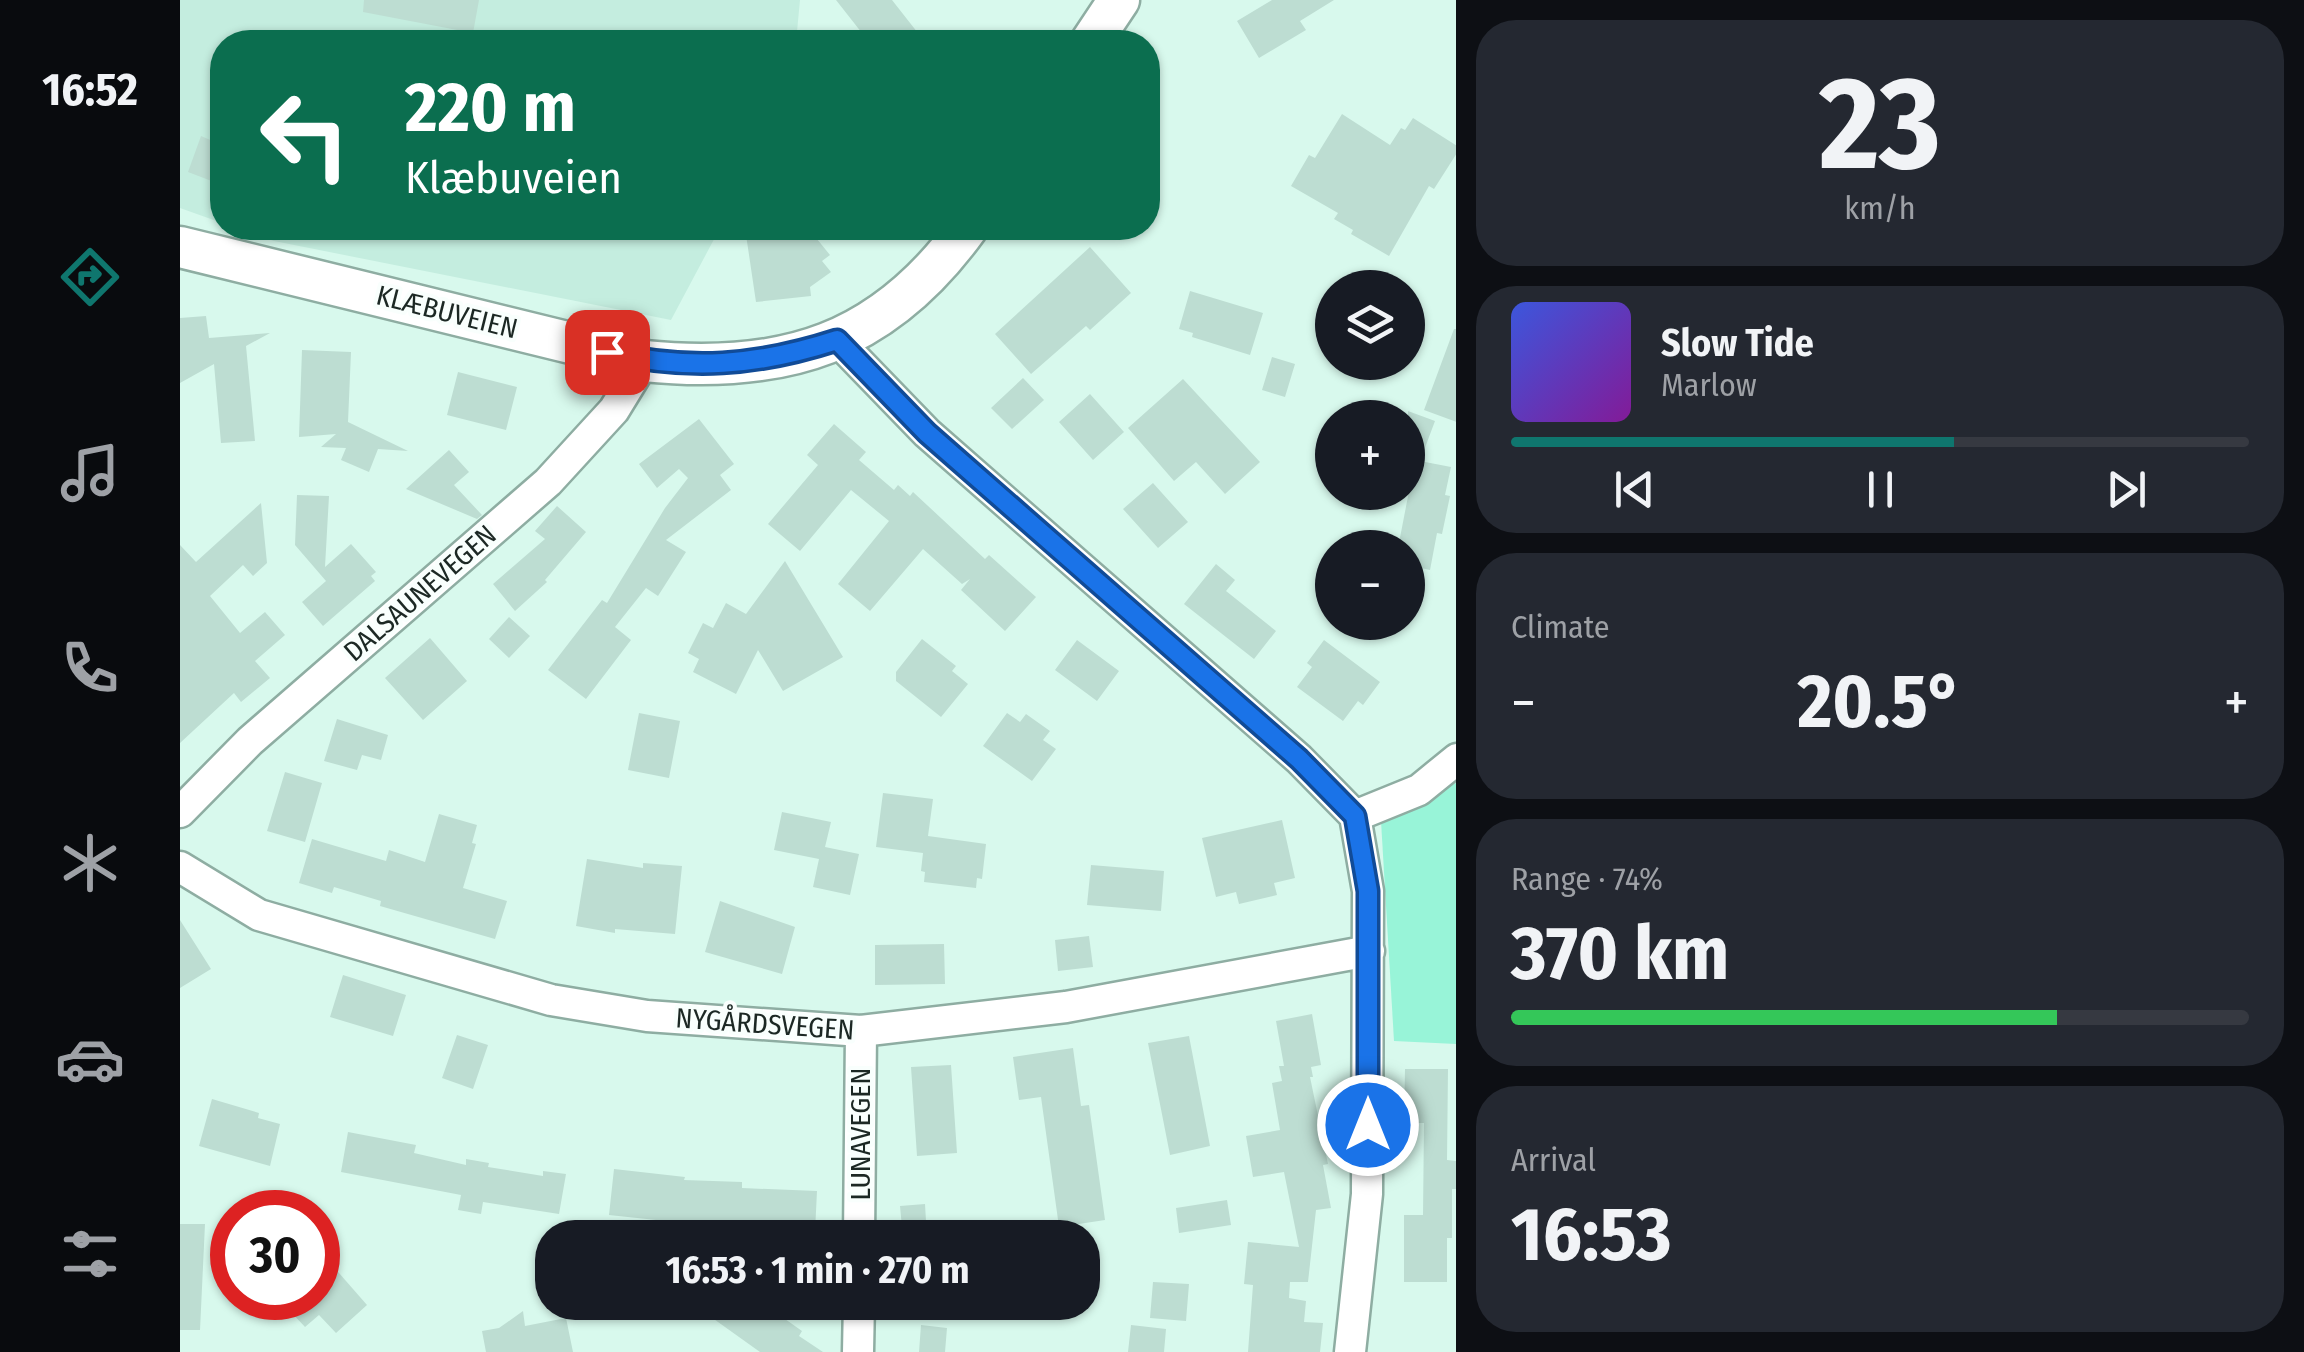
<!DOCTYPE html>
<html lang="en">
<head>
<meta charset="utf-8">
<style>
	:root { --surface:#171b24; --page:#242831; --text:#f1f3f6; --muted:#9ea1a6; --line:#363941; --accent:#0f766e }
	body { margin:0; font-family:"Fira Sans Condensed",sans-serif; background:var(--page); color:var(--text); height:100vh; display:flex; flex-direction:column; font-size:38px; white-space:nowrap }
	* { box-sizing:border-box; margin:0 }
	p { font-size:32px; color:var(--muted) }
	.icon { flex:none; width:55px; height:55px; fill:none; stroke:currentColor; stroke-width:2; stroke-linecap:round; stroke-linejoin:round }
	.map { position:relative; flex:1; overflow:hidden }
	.sheet { display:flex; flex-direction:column; gap:20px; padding:20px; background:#0d0f14; width:848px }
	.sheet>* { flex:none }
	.banner { position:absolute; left:30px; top:30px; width:950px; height:210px; border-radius:40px; box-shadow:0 2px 8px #0004; background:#0b6e4f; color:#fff; overflow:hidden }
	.controls { position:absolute; left:1135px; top:270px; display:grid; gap:20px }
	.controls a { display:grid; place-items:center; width:110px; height:110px; border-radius:50%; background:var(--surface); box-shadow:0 2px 8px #0004; font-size:50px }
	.speed { position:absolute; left:30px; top:1190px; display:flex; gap:20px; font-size:50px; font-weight:700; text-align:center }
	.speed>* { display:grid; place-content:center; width:130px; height:130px; border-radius:50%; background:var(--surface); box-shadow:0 2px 8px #0004; line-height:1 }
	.speed .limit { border:15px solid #d22; background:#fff; color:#111 }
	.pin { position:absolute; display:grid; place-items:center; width:85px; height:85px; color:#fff; margin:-42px; border-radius:20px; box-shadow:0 5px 15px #0006 }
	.me { position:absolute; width:110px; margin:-55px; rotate:0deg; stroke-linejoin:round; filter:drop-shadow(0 0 8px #0008) }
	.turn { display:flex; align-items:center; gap:35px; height:210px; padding:0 30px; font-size:45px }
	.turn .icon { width:130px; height:130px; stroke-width:2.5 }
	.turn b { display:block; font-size:70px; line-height:85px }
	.big { font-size:75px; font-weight:700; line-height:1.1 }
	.sheet .card { flex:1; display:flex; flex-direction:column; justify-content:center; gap:15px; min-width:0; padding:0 35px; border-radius:40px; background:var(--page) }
	.sheet .dial { align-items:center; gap:0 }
	.dial b { font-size:130px; line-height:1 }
	.song { display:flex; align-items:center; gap:30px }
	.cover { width:120px; height:120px; border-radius:15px; background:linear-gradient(135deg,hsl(230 70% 55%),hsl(290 70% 35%)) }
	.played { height:10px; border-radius:5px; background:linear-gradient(90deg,var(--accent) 60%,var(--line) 60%) }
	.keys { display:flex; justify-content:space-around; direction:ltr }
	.heat { display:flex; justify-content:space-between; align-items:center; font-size:55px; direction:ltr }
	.charge { height:15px; border-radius:8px; background:linear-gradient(90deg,#34c759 74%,var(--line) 0) }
	.trip { position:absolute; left:355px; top:1220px; width:565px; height:100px; border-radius:40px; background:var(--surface); box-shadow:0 2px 8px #0004; font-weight:700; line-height:100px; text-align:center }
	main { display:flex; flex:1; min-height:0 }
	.dock { display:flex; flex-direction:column; width:180px; justify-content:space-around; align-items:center; background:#090b0e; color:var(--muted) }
	.dock .icon { width:70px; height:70px }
	.dock .active { color:var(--accent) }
	.dock b { font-size:45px; color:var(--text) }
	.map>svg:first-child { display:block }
</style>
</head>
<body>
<main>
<nav class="dock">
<b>16:52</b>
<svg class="icon active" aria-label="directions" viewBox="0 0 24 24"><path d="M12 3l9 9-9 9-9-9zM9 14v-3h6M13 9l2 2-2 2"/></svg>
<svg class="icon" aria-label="music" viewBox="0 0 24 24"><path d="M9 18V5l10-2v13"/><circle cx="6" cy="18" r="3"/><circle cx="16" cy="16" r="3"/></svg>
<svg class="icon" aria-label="phone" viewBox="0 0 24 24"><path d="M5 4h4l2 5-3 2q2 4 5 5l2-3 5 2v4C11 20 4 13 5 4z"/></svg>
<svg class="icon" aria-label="climate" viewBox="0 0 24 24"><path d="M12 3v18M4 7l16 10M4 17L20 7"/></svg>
<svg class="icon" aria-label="car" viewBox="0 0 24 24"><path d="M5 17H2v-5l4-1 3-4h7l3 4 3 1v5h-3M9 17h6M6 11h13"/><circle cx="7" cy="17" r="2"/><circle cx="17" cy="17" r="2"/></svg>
<svg class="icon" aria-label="filters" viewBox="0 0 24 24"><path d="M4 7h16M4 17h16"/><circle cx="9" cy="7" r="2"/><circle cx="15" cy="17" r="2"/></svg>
</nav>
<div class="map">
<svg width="1277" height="1352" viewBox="0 0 1277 1352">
	<rect width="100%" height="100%" fill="#d8f9ed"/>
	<path fill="#c4eddf" d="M 0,0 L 620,0 L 616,42 L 42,42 L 42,223 L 0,208 Z
		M 55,228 L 540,228 L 491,320 L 94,241 Z"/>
	<path fill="#98f4d8" d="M 1276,783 L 1276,1044 L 1214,1041 L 1201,821 Z"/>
	<path fill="#bdddd2" d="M 184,0 L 299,0 L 293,33 L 183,12 Z
		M 656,0 L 712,0 L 745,42 L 689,42 Z
		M 1092,0 L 1154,0 L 1120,21 L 1126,30 L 1079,58 L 1057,21 Z
		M 1162,114 L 1210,145 L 1221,128 L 1225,130 L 1233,118 L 1277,146 L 1277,153 L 1254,189 L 1249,186 L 1209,256 L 1171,234 L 1173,230 L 1154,219 L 1158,213 L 1111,186 L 1129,155 L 1135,158 Z
		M 21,136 L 42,145 L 42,185 L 8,172 Z
		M 565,228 L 628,228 L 650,255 L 642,261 L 651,272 L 630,287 L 631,296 L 576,302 Z
		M 910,247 L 951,293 L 910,330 L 906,326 L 851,374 L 815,334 Z
		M 1010,291 L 1083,313 L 1070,355 L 1012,337 L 1013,333 L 999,329 Z
		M 26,316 L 29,338 L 90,333 L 66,346 L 75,441 L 41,443 L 34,364 L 0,383 L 0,318 Z
		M 1274,329 L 1277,329 L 1277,422 L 1244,410 Z
		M 122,350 L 171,352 L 168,422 L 228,451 L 198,449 L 189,472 L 161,460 L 166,448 L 141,447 L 156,434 L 119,437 Z
		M 1092,357 L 1115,364 L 1105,397 L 1082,390 Z
		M 278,372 L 337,387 L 326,430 L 267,415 Z
		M 843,378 L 864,400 L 832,429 L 811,408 Z
		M 1003,379 L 1080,462 L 1045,494 L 1016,462 L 994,481 L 948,428 Z
		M 910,394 L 944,432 L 913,460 L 879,422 Z
		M 1228,411 L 1255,421 L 1240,461 L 1271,467 L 1265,495 L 1270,496 L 1262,534 L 1257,533 L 1250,570 L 1228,565 L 1228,548 L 1218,548 L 1230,486 L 1228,487 Z
		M 519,419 L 554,464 L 540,475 L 551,490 L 486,540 L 506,552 L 478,596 L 466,588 L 435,627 L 451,640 L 406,699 L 368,670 L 422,600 L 427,603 L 485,508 L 508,478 L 499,469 L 477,488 L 459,464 Z
		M 654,424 L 686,452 L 679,460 L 714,490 L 718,485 L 730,496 L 733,492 L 805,559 L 809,555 L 856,597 L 825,631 L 781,590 L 790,579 L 782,584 L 743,549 L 690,611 L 658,584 L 709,521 L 671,490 L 620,551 L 588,524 L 638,465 L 627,455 Z
		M 269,450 L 289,472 L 274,485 L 302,515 L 297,519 L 226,489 Z
		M 973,483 L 1008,522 L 978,548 L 943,509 Z
		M 117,495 L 149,496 L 145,567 L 171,544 L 196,572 L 191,576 L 195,581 L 143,626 L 122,602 L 146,581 L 115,545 Z
		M 81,503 L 87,563 L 73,576 L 63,565 L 30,596 L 60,633 L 85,612 L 105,635 L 75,661 L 90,678 L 61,702 L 54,693 L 0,743 L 0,545 L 16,562 Z
		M 377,506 L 406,532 L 365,580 L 367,582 L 335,611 L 313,584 L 365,539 L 355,531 Z
		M 605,561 L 663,657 L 603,691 L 578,650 L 556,694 L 513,672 L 519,659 L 508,653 L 523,623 L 533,628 L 546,603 L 566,614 Z
		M 1036,564 L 1055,580 L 1046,591 L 1096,631 L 1074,659 L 1004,604 Z
		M 329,617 L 350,636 L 329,658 L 309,639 Z
		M 250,638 L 287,681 L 243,720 L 205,678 Z
		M 742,639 L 776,666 L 772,671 L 788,684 L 761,717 L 716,681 L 716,672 Z
		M 897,640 L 939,671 L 917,701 L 875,670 Z
		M 1144,640 L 1200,682 L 1183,705 L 1178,701 L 1163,721 L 1117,687 L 1132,667 L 1127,663 Z
		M 459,713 L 500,721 L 489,778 L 448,770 Z
		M 827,713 L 840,722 L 846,714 L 870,731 L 863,740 L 876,749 L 852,781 L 803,746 Z
		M 157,719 L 208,735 L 201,760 L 182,755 L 177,770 L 144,761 Z
		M 105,772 L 142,783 L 125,842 L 87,831 Z
		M 703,793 L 753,799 L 748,836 L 806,844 L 802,879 L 797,878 L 796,888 L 744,882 L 745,872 L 741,871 L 743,853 L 696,847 Z
		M 602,812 L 651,822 L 645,847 L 679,854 L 670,895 L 633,887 L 639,859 L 594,850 Z
		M 259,814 L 297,825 L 292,843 L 296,844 L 283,888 L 327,901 L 315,939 L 200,906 L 201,901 L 154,887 L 152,893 L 119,883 L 132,839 L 206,861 L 209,850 L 245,862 Z
		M 1102,820 L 1115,878 L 1094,883 L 1097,895 L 1059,904 L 1056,892 L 1036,897 L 1022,838 Z
		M 407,859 L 463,868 L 463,863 L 502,866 L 495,934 L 435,929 L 435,933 L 396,926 Z
		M 911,865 L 984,871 L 981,911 L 907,905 Z
		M 540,901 L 615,927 L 602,974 L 525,952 Z
		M 0,920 L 31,969 L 0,988 Z
		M 909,936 L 913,967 L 878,971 L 875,940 Z
		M 764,944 L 765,984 L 695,985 L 695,945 Z
		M 163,975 L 226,995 L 213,1036 L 150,1017 Z
		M 1132,1014 L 1141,1065 L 1131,1067 L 1133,1077 L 1130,1077 L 1148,1164 L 1143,1165 L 1151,1208 L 1136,1210 L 1128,1282 L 1110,1282 L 1109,1298 L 1126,1301 L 1124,1322 L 1143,1323 L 1140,1352 L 1068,1352 L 1073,1285 L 1064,1284 L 1068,1242 L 1119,1247 L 1104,1172 L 1073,1177 L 1066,1136 L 1100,1130 L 1092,1083 L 1102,1081 L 1099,1066 L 1104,1066 L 1096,1021 Z
		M 277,1035 L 308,1045 L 293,1089 L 262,1078 Z
		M 1009,1036 L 1030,1146 L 990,1155 L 968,1043 Z
		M 893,1048 L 901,1106 L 909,1105 L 925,1220 L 879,1227 L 861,1097 L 839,1100 L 833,1057 Z
		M 771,1065 L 777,1153 L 737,1156 L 731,1067 Z
		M 1225,1069 L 1268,1069 L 1267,1160 L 1277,1161 L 1277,1189 L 1272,1189 L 1272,1238 L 1267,1238 L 1267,1282 L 1224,1282 L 1224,1215 L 1243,1215 L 1244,1123 L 1224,1123 Z
		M 32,1099 L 79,1113 L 78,1118 L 100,1124 L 90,1166 L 19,1146 Z
		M 168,1132 L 236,1145 L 234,1153 L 286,1165 L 286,1159 L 309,1163 L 308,1167 L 363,1176 L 363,1171 L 386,1174 L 379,1214 L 303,1202 L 301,1214 L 278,1210 L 281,1195 L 161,1172 Z
		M 434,1169 L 505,1177 L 504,1180 L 562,1182 L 562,1188 L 637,1191 L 635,1232 L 534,1228 L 534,1238 L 503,1238 L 504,1223 L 429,1215 Z
		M 1047,1200 L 1051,1225 L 999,1233 L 996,1208 Z
		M 745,1204 L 747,1238 L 723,1238 L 720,1206 Z
		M 0,1224 L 25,1224 L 20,1330 L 0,1330 Z
		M 138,1249 L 187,1305 L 156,1333 L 139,1315 L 125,1327 L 98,1298 L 138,1298 Z
		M 973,1282 L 1009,1284 L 1006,1321 L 970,1318 Z
		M 510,1302 L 581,1302 L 622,1331 L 619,1336 L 643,1352 L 580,1352 Z
		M 343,1311 L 345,1326 L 386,1318 L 393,1352 L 306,1352 L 302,1331 L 319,1328 Z
		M 741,1325 L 767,1328 L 765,1352 L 739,1352 Z
		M 951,1325 L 986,1329 L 984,1352 L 948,1352 Z"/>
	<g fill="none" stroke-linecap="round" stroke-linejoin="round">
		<defs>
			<path id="minor" d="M 657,340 L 747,433 L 1119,759 L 1175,816 L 1188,891 L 1187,1194 L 1170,1352
				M 0,812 L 70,741 L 368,482 L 434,410 L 464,361
				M 1175,816 L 1239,790 L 1277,759
				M 0,867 L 79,915 L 371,1000 L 467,1016 L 681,1031 L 886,1007 L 1189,951
				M 679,1238 L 681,1031
				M 678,1352 L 679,1302"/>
			<path id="tertiary" d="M 911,42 L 939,0
				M 0,247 L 464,361 C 605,375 703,344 787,228"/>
		</defs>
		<use href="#minor" stroke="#8eada2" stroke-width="35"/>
		<use href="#tertiary" stroke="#8eada2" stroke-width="45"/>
		<use href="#minor" stroke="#fff" stroke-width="30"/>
		<use href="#tertiary" stroke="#fff" stroke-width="40"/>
	</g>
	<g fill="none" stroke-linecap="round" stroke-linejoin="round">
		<defs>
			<path id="route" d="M 427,352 C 509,371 577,366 657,340 L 747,433 L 1119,759 L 1175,816 L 1188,891 L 1188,1125"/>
		</defs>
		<use href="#route" stroke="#114b97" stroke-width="25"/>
		<use href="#route" stroke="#1a73e8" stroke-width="18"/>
	</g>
	<g text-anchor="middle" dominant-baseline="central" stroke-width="8" stroke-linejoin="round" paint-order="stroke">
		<g font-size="28" fill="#1c2824" stroke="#f9fffd">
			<text transform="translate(267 312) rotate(14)">KLÆBUVEIEN</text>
			<text transform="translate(240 593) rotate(-41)">DALSAUNEVEGEN</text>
			<text transform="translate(585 1024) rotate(4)">NYGÅRDSVEGEN</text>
			<text transform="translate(680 1134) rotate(-90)">LUNAVEGEN</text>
		</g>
	</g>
</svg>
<div class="controls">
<a><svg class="icon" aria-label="layers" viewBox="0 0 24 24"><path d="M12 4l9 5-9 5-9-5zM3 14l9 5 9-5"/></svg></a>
<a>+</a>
<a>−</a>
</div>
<div class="speed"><div class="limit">30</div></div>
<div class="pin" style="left:427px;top:352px;background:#d93025"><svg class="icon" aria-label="arrive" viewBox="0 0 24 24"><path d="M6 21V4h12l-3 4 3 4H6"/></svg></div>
<svg class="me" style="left:1188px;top:1125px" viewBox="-20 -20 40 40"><circle r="17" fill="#1a73e8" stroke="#fff" stroke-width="3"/><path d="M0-11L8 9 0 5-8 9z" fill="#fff"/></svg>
<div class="trip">16:53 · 1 min · 270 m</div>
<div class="banner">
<div class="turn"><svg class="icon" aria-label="left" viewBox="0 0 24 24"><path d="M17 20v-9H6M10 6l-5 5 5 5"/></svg><div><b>220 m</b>Klæbuveien</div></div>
</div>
</div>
<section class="sheet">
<div class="card dial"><b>23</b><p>km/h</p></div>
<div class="card">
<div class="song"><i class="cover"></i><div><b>Slow Tide</b><p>Marlow</p></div></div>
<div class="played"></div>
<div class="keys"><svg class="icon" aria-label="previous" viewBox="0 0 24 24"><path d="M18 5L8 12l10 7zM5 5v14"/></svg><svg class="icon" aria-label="pause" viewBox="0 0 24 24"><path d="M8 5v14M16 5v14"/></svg><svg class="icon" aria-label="next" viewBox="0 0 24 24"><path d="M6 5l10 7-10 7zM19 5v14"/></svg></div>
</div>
<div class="card"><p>Climate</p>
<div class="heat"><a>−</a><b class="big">20.5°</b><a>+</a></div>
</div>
<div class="card"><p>Range · 74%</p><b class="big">370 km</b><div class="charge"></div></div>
<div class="card"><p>Arrival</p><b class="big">16:53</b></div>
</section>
</main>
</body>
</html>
